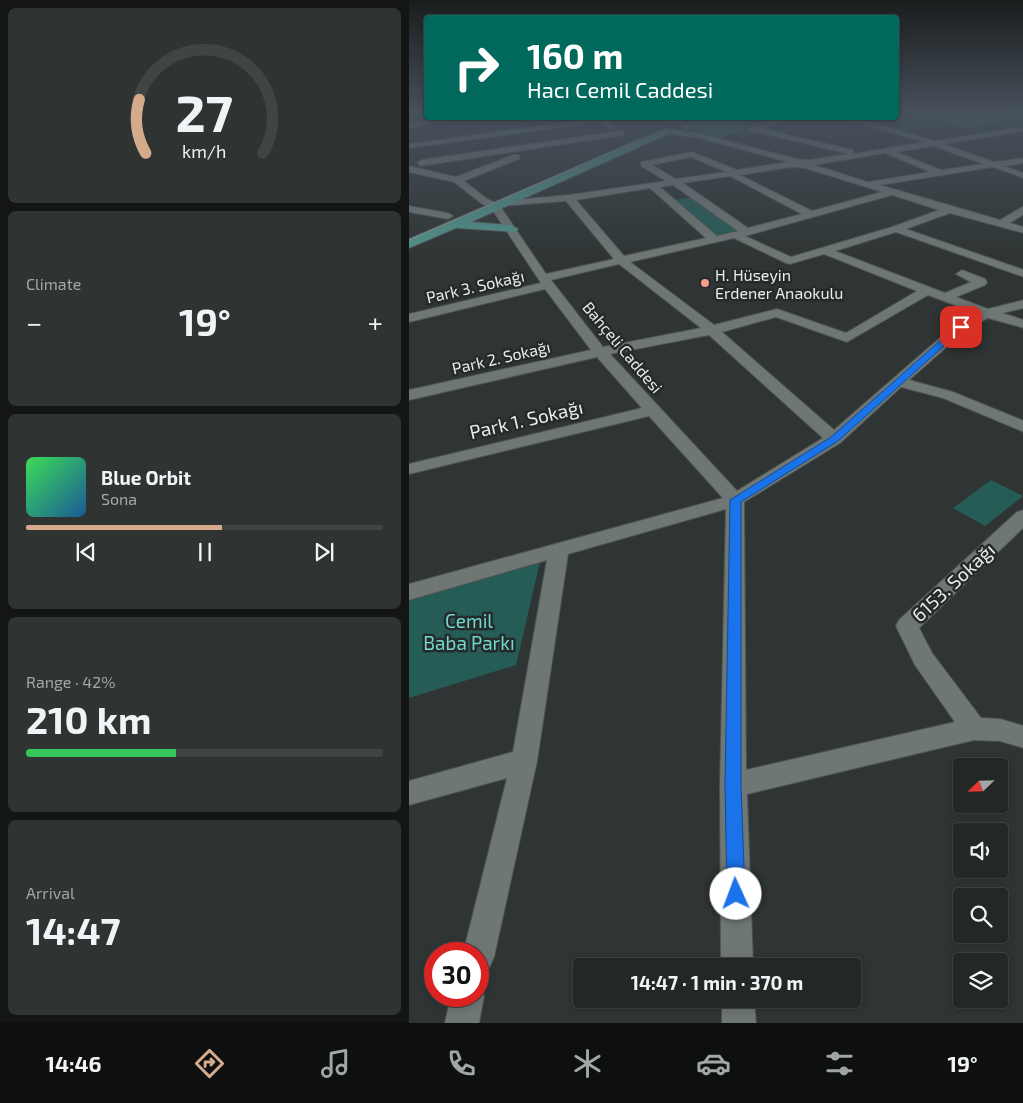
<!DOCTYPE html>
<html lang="en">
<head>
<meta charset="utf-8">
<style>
	:root { --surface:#232827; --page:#2f3433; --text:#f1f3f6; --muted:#a3a6a7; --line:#404444; --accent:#d6ab8b }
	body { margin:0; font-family:"Exo 2",sans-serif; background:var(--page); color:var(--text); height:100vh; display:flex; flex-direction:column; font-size:19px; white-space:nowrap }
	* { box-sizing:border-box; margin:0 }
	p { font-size:16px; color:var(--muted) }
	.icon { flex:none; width:28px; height:28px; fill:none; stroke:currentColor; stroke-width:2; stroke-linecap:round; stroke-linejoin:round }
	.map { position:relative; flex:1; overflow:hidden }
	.sheet { display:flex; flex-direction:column; gap:8px; padding:8px; background:#131615; width:409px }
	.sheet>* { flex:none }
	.guide { position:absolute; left:15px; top:15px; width:475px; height:105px; border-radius:5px; box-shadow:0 2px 8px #0003,0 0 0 1px var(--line); background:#00695c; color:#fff; overflow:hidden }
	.needle { width:32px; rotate:247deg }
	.controls { position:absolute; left:544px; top:758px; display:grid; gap:10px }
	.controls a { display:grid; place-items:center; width:55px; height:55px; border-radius:5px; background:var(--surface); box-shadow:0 2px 8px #0003,0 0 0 1px var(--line); font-size:25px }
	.speed { position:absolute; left:15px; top:942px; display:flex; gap:10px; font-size:25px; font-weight:700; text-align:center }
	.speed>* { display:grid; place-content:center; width:65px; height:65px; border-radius:50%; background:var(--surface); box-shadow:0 2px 8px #0003,0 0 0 1px var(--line); line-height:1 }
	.speed .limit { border:8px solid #d22; background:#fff; color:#111 }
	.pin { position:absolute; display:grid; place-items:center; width:42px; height:42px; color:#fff; margin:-21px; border-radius:10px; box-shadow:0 2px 8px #0006 }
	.me { position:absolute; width:55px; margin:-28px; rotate:358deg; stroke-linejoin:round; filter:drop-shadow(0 0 4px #0008) }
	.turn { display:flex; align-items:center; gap:18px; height:105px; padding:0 20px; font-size:22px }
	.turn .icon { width:65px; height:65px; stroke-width:2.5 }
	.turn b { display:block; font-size:35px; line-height:42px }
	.big { font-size:38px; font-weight:700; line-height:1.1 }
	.sheet .widget { flex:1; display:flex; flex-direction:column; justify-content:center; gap:8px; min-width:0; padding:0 18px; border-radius:8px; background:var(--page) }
	.sheet .dial { align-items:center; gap:0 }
	.dial svg { height:130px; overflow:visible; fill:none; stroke:var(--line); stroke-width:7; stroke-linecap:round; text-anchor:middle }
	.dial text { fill:var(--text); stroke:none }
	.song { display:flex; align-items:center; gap:15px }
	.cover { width:60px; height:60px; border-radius:8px; background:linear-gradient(135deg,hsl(130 70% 55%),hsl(210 70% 35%)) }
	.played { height:5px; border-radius:2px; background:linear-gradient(90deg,var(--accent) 55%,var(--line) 55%) }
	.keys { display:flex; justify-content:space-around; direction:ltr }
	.heat { display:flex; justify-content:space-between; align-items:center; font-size:28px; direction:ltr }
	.charge { height:8px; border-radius:4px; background:linear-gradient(90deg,#34c759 42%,var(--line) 0) }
	.trip { position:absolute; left:164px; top:958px; width:288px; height:50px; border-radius:5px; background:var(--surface); box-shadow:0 2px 8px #0003,0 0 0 1px var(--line); font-weight:700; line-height:50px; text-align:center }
	.tab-bar { display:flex; height:80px; justify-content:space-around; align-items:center; background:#0e1010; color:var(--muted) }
	.tab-bar .icon { width:35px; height:35px }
	.tab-bar .on { color:var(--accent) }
	.tab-bar b { font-size:22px; color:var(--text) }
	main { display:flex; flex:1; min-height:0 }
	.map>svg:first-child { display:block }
</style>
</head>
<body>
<main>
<section class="sheet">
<div class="widget dial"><svg viewBox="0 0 100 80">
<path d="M14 69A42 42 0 1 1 86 69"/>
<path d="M14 69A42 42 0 0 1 10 36" stroke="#d6ab8b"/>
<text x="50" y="56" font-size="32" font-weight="700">27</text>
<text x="50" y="72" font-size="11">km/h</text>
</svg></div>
<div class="widget"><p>Climate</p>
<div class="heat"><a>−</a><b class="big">19°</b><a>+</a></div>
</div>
<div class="widget">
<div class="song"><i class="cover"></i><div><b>Blue Orbit</b><p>Sona</p></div></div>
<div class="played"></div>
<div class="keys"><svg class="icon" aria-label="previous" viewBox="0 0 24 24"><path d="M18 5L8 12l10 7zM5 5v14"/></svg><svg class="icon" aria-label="pause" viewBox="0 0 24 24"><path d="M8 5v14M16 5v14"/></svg><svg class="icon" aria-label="next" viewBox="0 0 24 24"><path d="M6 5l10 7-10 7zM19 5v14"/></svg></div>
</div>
<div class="widget"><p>Range · 42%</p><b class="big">210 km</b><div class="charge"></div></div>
<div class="widget"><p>Arrival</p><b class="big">14:47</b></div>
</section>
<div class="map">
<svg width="615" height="1023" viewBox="0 0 615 1023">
	<rect width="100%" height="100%" fill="#2f3534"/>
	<path fill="#265c56" d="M 514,114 L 569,114 L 595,122 L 555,128 Z
		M 271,118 L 365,118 L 311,138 L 302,138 L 268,120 Z
		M 287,197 L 337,231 L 307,237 L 264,200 Z
		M 582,480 L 614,496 L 576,526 L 544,508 Z
		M 131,562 L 107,665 L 0,698 L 0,600 Z"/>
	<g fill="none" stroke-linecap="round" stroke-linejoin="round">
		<defs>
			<path id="minor" d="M 592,114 L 615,116 L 615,120 L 593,116 Z
				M 40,118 L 55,118 L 0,128 L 0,124 Z
				M 191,118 L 213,118 L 198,121 L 206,127 L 202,129 L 190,122 L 0,148 L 0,144 Z
				M 242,118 L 268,119 L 282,127 L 278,129 L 266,123 Z
				M 369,118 L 378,118 L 353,129 L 444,150 L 444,154 L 515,142 L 438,120 L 438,118 L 447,118 L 526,141 L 615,127 L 615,131 L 535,144 L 585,162 L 615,158 L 615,163 L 595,166 L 615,173 L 615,178 L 584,167 L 471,185 L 591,220 L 615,206 L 615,214 L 601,223 L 615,227 L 615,233 L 541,213 L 497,229 L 615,270 L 615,277 L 487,232 L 426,251 L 536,293 L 562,282 L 547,274 L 553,270 L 576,279 L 578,282 L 576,285 L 547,297 L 579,309 L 615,300 L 615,308 L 593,313 L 615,320 L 615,328 L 579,318 L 557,330 L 500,380 L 544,392 L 615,421 L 615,432 L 534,398 L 492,387 L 431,443 L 335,502 L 337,770 L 546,722 L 506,665 L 487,626 L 490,620 L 608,512 L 615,510 L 615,527 L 510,628 L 523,653 L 572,718 L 591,719 L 615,726 L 615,748 L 591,741 L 565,740 L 338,794 L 344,966 L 312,966 L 311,785 L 317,509 L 159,554 L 128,761 L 85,957 L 80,968 L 69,973 L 69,954 L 54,954 L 98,778 L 0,805 L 0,781 L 104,752 L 138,560 L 0,600 L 0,584 L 314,498 L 240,416 L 0,474 L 0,464 L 233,408 L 188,357 L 0,400 L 0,390 L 182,350 L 136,289 L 0,322 L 0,314 L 132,283 L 83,209 L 72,203 L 45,182 L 0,172 L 0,166 L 47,177 L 104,155 L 110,155 L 110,159 L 55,181 L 78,199 L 89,204 L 94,201 L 160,195 L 257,181 L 232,166 L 232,162 L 283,152 L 328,170 L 379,162 L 291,138 L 255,133 L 254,131 L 258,129 L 292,134 L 388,159 L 400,160 L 440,154 L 339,130 ZM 525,146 L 574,164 L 532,170 L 487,152 ZM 476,153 L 521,172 L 459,182 L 405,165 ZM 282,157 L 317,172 L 267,179 L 243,165 ZM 383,167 L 396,168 L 473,192 L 403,211 L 331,175 ZM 321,176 L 393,214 L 339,228 L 274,183 ZM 264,185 L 329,231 L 308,236 L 251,187 ZM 241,188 L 297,238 L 215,256 L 167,200 ZM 483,195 L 530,210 L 483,227 L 382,257 L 336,236 ZM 157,201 L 205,259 L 137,274 L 91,206 ZM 325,238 L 377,263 L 381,264 L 415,254 L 508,291 L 437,333 L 368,309 L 305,325 L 221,262 ZM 210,264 L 292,328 L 194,347 L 142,280 ZM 519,295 L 567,313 L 547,324 L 425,430 L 313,332 L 367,317 L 438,342 ZM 300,335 L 414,438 L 328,491 L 201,354 Z
				M 211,131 L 214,131 L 214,135 L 12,166 L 8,163 L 12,160 Z
				M 0,206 L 39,213 L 44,216 L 39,219 L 0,212 Z
				M 69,984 L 75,996 L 70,1023 L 36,1023 L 42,996 L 69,996 Z
				M 313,999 L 345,999 L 347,1023 L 313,1023 Z"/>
			<path id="major" d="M 256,129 L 259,130 L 259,134 L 62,222 L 102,225 L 109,229 L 107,232 L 47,228 L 0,248 L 0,239 Z"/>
		</defs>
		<use href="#minor" stroke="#4d5352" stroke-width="2"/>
		<use href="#major" stroke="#4d5352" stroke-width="2"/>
		<use href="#minor" fill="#6f7775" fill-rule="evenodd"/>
		<use href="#major" fill="#519189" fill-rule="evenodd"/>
		<path stroke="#8d9292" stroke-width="1" d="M 0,240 L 238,136"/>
	</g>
	<linearGradient id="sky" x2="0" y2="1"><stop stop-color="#1a1d1d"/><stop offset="0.44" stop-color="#47515c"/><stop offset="1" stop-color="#47515c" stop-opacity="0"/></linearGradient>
	<rect width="615" height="257" fill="url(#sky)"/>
	<path fill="#1a73e8" stroke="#114b97" d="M 549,325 L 556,327 L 429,441 L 332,502 L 332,785 L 336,894 L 333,900 L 327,903 L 320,900 L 318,894 L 316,785 L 321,500 L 422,437 Z"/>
	<circle fill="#f49e87" stroke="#252b2a" stroke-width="2" cx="296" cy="283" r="5"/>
	<g text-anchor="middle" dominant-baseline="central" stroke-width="5" stroke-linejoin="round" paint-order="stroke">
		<g font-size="16" fill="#e8ecec" stroke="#252b2a" text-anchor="start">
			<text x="306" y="274">H. Hüseyin<tspan x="306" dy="18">Erdener Anaokulu</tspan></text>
		</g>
		<g font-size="16" fill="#e8ecec" stroke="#252b2a">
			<text transform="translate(66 286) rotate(-13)">Park 3. Sokağı</text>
			<text transform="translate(214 347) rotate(50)">Bahçeli Caddesi</text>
			<text transform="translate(92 357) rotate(-13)">Park 2. Sokağı</text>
		</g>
		<g font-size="19" fill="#e8ecec" stroke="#252b2a">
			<text transform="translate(117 419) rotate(-13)">Park 1. Sokağı</text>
			<text transform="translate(544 582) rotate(-43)">6153. Sokağı</text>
		</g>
		<g font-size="19" fill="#71d8cb" stroke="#252b2a">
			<text x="60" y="620">Cemil<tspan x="60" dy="22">Baba Parkı</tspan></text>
		</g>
	</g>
</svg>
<div class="controls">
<a><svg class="needle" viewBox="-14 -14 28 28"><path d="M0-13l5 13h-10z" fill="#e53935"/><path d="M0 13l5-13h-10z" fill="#a3a6a7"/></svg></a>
<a><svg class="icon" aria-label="sound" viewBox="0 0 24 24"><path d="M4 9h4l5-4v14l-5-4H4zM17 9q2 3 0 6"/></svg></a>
<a><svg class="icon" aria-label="search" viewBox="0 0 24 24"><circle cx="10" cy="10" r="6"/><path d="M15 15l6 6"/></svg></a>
<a><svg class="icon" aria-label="layers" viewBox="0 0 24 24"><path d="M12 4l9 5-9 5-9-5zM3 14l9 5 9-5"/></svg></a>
</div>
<div class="speed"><div class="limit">30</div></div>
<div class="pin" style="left:552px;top:327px;background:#d93025"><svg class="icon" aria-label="arrive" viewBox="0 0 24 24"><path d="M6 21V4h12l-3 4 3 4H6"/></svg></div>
<svg class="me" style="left:327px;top:894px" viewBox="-20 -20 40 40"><circle r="19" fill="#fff"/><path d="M0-13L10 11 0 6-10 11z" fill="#1a73e8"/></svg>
<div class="trip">14:47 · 1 min · 370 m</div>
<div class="guide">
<div class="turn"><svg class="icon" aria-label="right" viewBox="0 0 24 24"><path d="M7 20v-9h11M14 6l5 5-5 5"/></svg><div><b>160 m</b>Hacı Cemil Caddesi</div></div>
</div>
</div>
</main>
<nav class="tab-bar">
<b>14:46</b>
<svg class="icon on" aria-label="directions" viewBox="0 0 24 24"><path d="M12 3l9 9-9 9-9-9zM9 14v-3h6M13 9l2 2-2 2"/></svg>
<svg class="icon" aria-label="music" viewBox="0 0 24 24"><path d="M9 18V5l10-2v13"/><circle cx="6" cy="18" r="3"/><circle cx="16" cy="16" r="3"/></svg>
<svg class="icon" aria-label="phone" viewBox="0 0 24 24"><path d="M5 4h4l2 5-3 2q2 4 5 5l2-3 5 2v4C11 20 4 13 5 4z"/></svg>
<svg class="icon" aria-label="climate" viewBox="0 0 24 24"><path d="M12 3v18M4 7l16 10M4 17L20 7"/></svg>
<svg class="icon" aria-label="car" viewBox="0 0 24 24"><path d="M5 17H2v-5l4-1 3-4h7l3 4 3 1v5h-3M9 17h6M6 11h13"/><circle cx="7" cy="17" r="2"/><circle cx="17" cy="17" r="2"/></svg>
<svg class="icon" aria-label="filters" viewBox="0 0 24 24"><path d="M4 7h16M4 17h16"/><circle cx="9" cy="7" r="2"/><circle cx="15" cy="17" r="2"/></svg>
<b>19°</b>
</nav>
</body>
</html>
